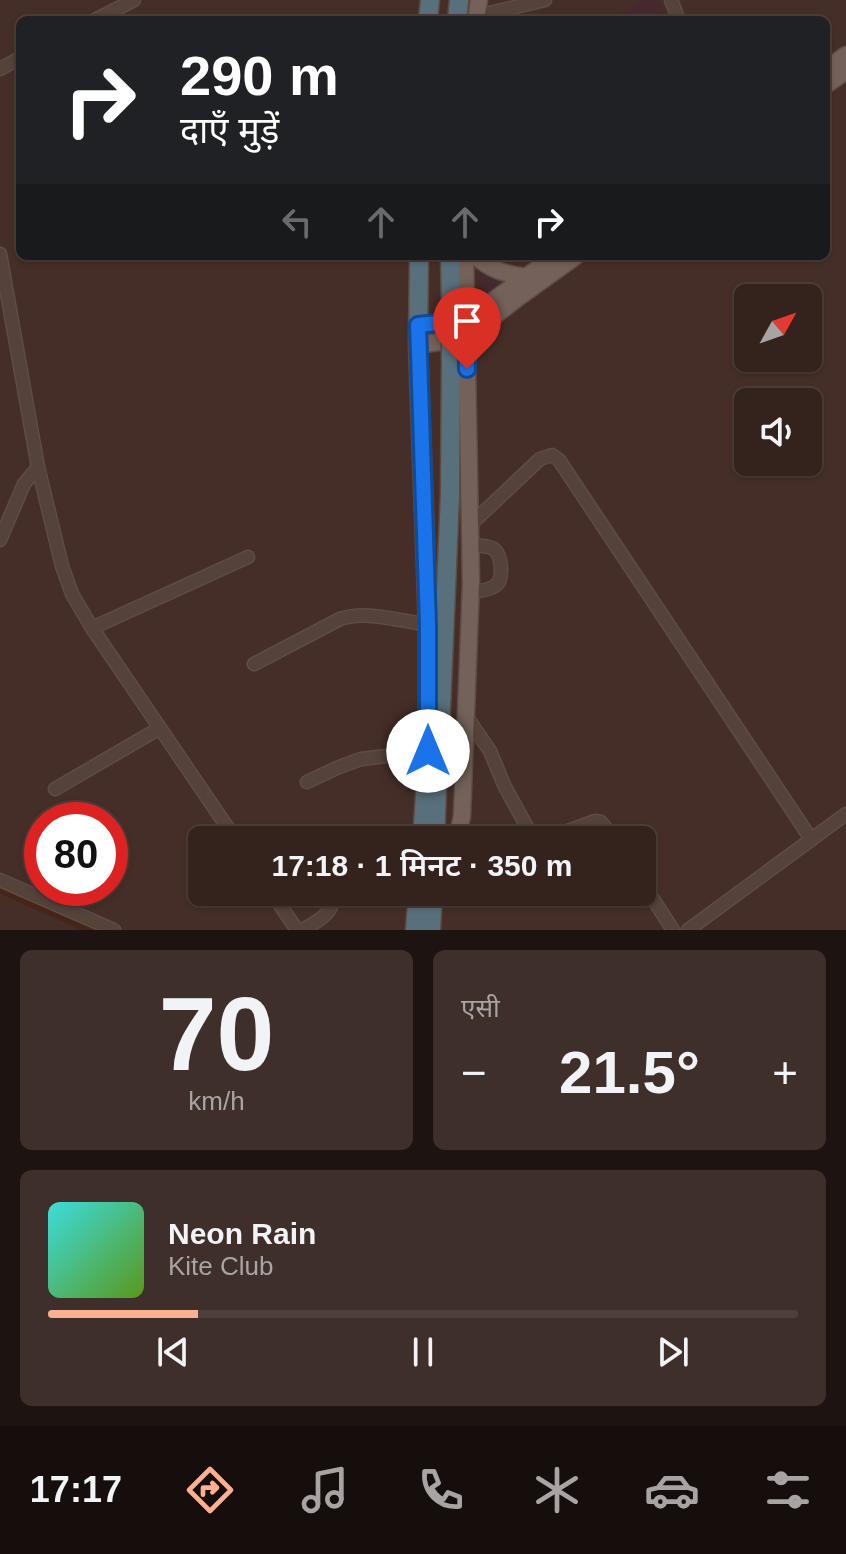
<!DOCTYPE html>
<html lang="hi">
<head>
<meta charset="utf-8">
<style>
	:root { --surface:#34221d; --page:#3f2f2a; --text:#f1f3f6; --muted:#a9a4a4; --line:#4e3f3b; --accent:#fcb08f }
	body { margin:0; font-family:Helvetica,"Noto Sans Devanagari",sans-serif; background:var(--page); color:var(--text); height:100vh; display:flex; flex-direction:column; font-size:30px; white-space:nowrap }
	* { box-sizing:border-box; margin:0 }
	p { font-size:26px; color:var(--muted) }
	.icon { flex:none; width:44px; height:44px; fill:none; stroke:currentColor; stroke-width:2; stroke-linecap:round; stroke-linejoin:round }
	.map { position:relative; height:930px; overflow:hidden }
	.sheet { display:flex; flex-direction:column; gap:20px; padding:20px; background:#1d1310; flex:1 }
	.sheet>* { flex:none }
	.banner { position:absolute; left:16px; top:16px; width:814px; height:244px; border-radius:12px; box-shadow:0 2px 6px #0004,0 0 0 2px var(--line); background:#202124; color:#fff; overflow:hidden }
	.needle { width:52px; rotate:50deg }
	.fabs { position:absolute; left:734px; top:284px; display:grid; gap:16px }
	.fabs a { display:grid; place-items:center; width:88px; height:88px; border-radius:12px; background:var(--surface); box-shadow:0 2px 6px #0004,0 0 0 2px var(--line); font-size:40px }
	.speed { position:absolute; left:24px; top:802px; display:flex; gap:16px; font-size:40px; font-weight:700; text-align:center }
	.speed>* { display:grid; place-content:center; width:104px; height:104px; border-radius:50%; background:var(--surface); box-shadow:0 2px 6px #0004,0 0 0 2px var(--line); line-height:1 }
	.speed .limit { border:12px solid #d22; background:#fff; color:#111 }
	.pin { position:absolute; display:grid; place-items:center; width:68px; height:68px; color:#fff; margin:-82px -34px; border-radius:50% 50% 50% 0; rotate:-45deg; box-shadow:0 0 8px #0007 }
	.pin .icon { rotate:45deg }
	.me { position:absolute; width:88px; margin:-44px; rotate:0deg; stroke-linejoin:round; filter:drop-shadow(0 0 6px #0008) }
	.turn { display:flex; align-items:center; gap:28px; height:168px; padding:0 32px; font-size:36px }
	.turn .icon { width:104px; height:104px; stroke-width:2.5 }
	.turn b { display:block; font-size:56px; line-height:68px }
	.lanes { display:flex; align-items:center; height:76px; padding:0 32px; background:#0003; justify-content:center; gap:40px; direction:ltr }
	.lanes .off { opacity:.35 }
	.big { font-size:60px; font-weight:600; line-height:1.1 }
	.sheet .card { flex:1; display:flex; flex-direction:column; justify-content:center; gap:12px; min-width:0; padding:0 28px; border-radius:12px; background:var(--page) }
	.sheet .dial { align-items:center; gap:0 }
	.dial b { font-size:104px; line-height:1 }
	.song { display:flex; align-items:center; gap:24px }
	.cover { width:96px; height:96px; border-radius:12px; background:linear-gradient(135deg,hsl(180 70% 55%),hsl(90 70% 35%)) }
	.played { height:8px; border-radius:4px; background:linear-gradient(90deg,var(--accent) 20%,var(--line) 20%) }
	.keys { display:flex; justify-content:space-around; direction:ltr }
	.heat { display:flex; justify-content:space-between; align-items:center; font-size:44px; direction:ltr }
	.sheet .tiles { flex:1; display:grid; gap:20px; grid-template-columns:1fr 1fr }
	.card:last-child { grid-column:span 2 }
	.trip { position:absolute; left:188px; top:826px; width:468px; height:80px; border-radius:12px; background:var(--surface); box-shadow:0 2px 6px #0004,0 0 0 2px var(--line); font-weight:600; line-height:80px; text-align:center }
	.tab-bar { display:flex; height:128px; justify-content:space-around; align-items:center; background:#150e0c; color:var(--muted) }
	.tab-bar .icon { width:56px; height:56px }
	.tab-bar .active { color:var(--accent) }
	.tab-bar b { font-size:36px; color:var(--text) }
	.map>svg:first-child { display:block }
</style>
</head>
<body>
<div class="map">
<svg width="846" height="930" viewBox="0 0 846 930">
	<rect width="100%" height="100%" fill="#452e27"/>
	<path fill="#46292e" d="M 642,0 L 658,0 L 667,20 L 613,20 Z
		M 479,268 L 505,279 L 506,284 L 481,302 L 478,300 Z"/>
	<g fill="none" stroke-linecap="round" stroke-linejoin="round">
		<path stroke="#442518" stroke-width="10" d="M 0,888 L 93,930"/>
		<defs>
			<path id="minor" d="M 671,0 L 679,20
				M 477,16 L 545,0
				M 95,20 L 134,0
				M 0,69 L 20,58
				M 0,254 L 38,467 L 62,566 L 72,594 L 92,628 L 236,840
				M 470,525 L 540,459 L 552,455 L 559,460 L 811,839
				M 0,540 L 24,484 L 38,467
				M 470,545 C 477,546 490,545 495,550 C 502,558 504,580 495,586 C 488,591 478,591 470,592
				M 92,628 L 248,557
				M 254,664 L 340,619 C 368,610 400,621 428,625
				M 466,716 L 490,751 L 504,785 L 534,840
				M 307,782 L 339,767 L 361,759 L 428,751
				M 55,789 L 160,728
				M 543,840 L 595,821 L 601,822 L 615,840
				M 0,880 L 114,930
				M 642,882 L 673,930
				M 271,892 L 297,930
				M 303,930 C 319,920 335,913 334,892
				M 688,930 L 846,814"/>
			<path id="major" d="M 476,20 L 479,0
				M 826,69 L 846,55
				M 826,85 L 846,71
				M 476,256 C 490,270 506,274 525,277
				M 418,325 L 466,320 L 555,256
				M 418,345 L 466,338 L 519,297 L 576,256
				M 457,840 L 462,816 L 471,583 L 465,256"/>
			<path id="highway" d="M 428,20 L 430,0
				M 457,20 L 459,0
				M 419,256 L 418,345 L 428,625 L 428,751 L 422,840
				M 450,256 L 451,304
				M 440,732 L 450,494 L 451,359
				M 435,840 L 437,789
				M 415,930 L 418,892
				M 431,930 L 433,892"/>
		</defs>
		<use href="#minor" stroke="#5e4c45" stroke-width="15"/>
		<use href="#major" stroke="#5e4c45" stroke-width="19"/>
		<use href="#highway" stroke="#5c4a43" stroke-width="21"/>
		<use href="#minor" stroke="#54423b" stroke-width="12"/>
		<use href="#major" stroke="#746159" stroke-width="16"/>
		<use href="#highway" stroke="#58707b" stroke-width="18"/>
		<defs>
			<path id="highway-bridge" d="M 451,359 L 451,304"/>
		</defs>
		<use href="#highway-bridge" stroke="#5c4a43" stroke-width="21" stroke-linecap="butt"/>
		<use href="#highway-bridge" stroke="#58707b" stroke-width="18"/>
	</g>
	<g fill="none" stroke-linecap="round" stroke-linejoin="round">
		<defs>
			<path id="route" d="M 428,751 L 428,625 L 418,325 L 466,320 L 467,369"/>
		</defs>
		<use href="#route" stroke="#114b97" stroke-width="20"/>
		<use href="#route" stroke="#1a73e8" stroke-width="14"/>
	</g>
</svg>
<div class="fabs">
<a><svg class="needle" viewBox="-14 -14 28 28"><path d="M0-13l5 13h-10z" fill="#e53935"/><path d="M0 13l5-13h-10z" fill="#a9a4a4"/></svg></a>
<a><svg class="icon" aria-label="sound" viewBox="0 0 24 24"><path d="M4 9h4l5-4v14l-5-4H4zM17 9q2 3 0 6"/></svg></a>
</div>
<div class="speed"><div class="limit">80</div></div>
<div class="pin" style="left:467px;top:369px;background:#d93025"><svg class="icon" aria-label="arrive" viewBox="0 0 24 24"><path d="M6 21V4h12l-3 4 3 4H6"/></svg></div>
<svg class="me" style="left:428px;top:751px" viewBox="-20 -20 40 40"><circle r="19" fill="#fff"/><path d="M0-13L10 11 0 6-10 11z" fill="#1a73e8"/></svg>
<div class="trip">17:18 · 1 मिनट · 350 m</div>
<div class="banner">
<div class="turn"><svg class="icon" aria-label="right" viewBox="0 0 24 24"><path d="M7 20v-9h11M14 6l5 5-5 5"/></svg><div><b>290 m</b>दाएँ मुड़ें</div></div>
<div class="lanes"><svg class="icon off" aria-label="left" viewBox="0 0 24 24"><path d="M17 20v-9H6M10 6l-5 5 5 5"/></svg><svg class="icon off" aria-label="ahead" viewBox="0 0 24 24"><path d="M12 20V5M6 11l6-6 6 6"/></svg><svg class="icon off" aria-label="ahead" viewBox="0 0 24 24"><path d="M12 20V5M6 11l6-6 6 6"/></svg><svg class="icon" aria-label="right" viewBox="0 0 24 24"><path d="M7 20v-9h11M14 6l5 5-5 5"/></svg></div>
</div>
</div>
<section class="sheet">
<div class="tiles">
<div class="card dial"><b>70</b><p>km/h</p></div>
<div class="card"><p>एसी</p>
<div class="heat"><a>−</a><b class="big">21.5°</b><a>+</a></div>
</div>
<div class="card">
<div class="song"><i class="cover"></i><div><b>Neon Rain</b><p>Kite Club</p></div></div>
<div class="played"></div>
<div class="keys"><svg class="icon" aria-label="previous" viewBox="0 0 24 24"><path d="M18 5L8 12l10 7zM5 5v14"/></svg><svg class="icon" aria-label="pause" viewBox="0 0 24 24"><path d="M8 5v14M16 5v14"/></svg><svg class="icon" aria-label="next" viewBox="0 0 24 24"><path d="M6 5l10 7-10 7zM19 5v14"/></svg></div>
</div>
</div>
</section>
<nav class="tab-bar">
<b>17:17</b>
<svg class="icon active" aria-label="directions" viewBox="0 0 24 24"><path d="M12 3l9 9-9 9-9-9zM9 14v-3h6M13 9l2 2-2 2"/></svg>
<svg class="icon" aria-label="music" viewBox="0 0 24 24"><path d="M9 18V5l10-2v13"/><circle cx="6" cy="18" r="3"/><circle cx="16" cy="16" r="3"/></svg>
<svg class="icon" aria-label="phone" viewBox="0 0 24 24"><path d="M5 4h4l2 5-3 2q2 4 5 5l2-3 5 2v4C11 20 4 13 5 4z"/></svg>
<svg class="icon" aria-label="climate" viewBox="0 0 24 24"><path d="M12 3v18M4 7l16 10M4 17L20 7"/></svg>
<svg class="icon" aria-label="car" viewBox="0 0 24 24"><path d="M5 17H2v-5l4-1 3-4h7l3 4 3 1v5h-3M9 17h6M6 11h13"/><circle cx="7" cy="17" r="2"/><circle cx="17" cy="17" r="2"/></svg>
<svg class="icon" aria-label="filters" viewBox="0 0 24 24"><path d="M4 7h16M4 17h16"/><circle cx="9" cy="7" r="2"/><circle cx="15" cy="17" r="2"/></svg>
</nav>
</body>
</html>
